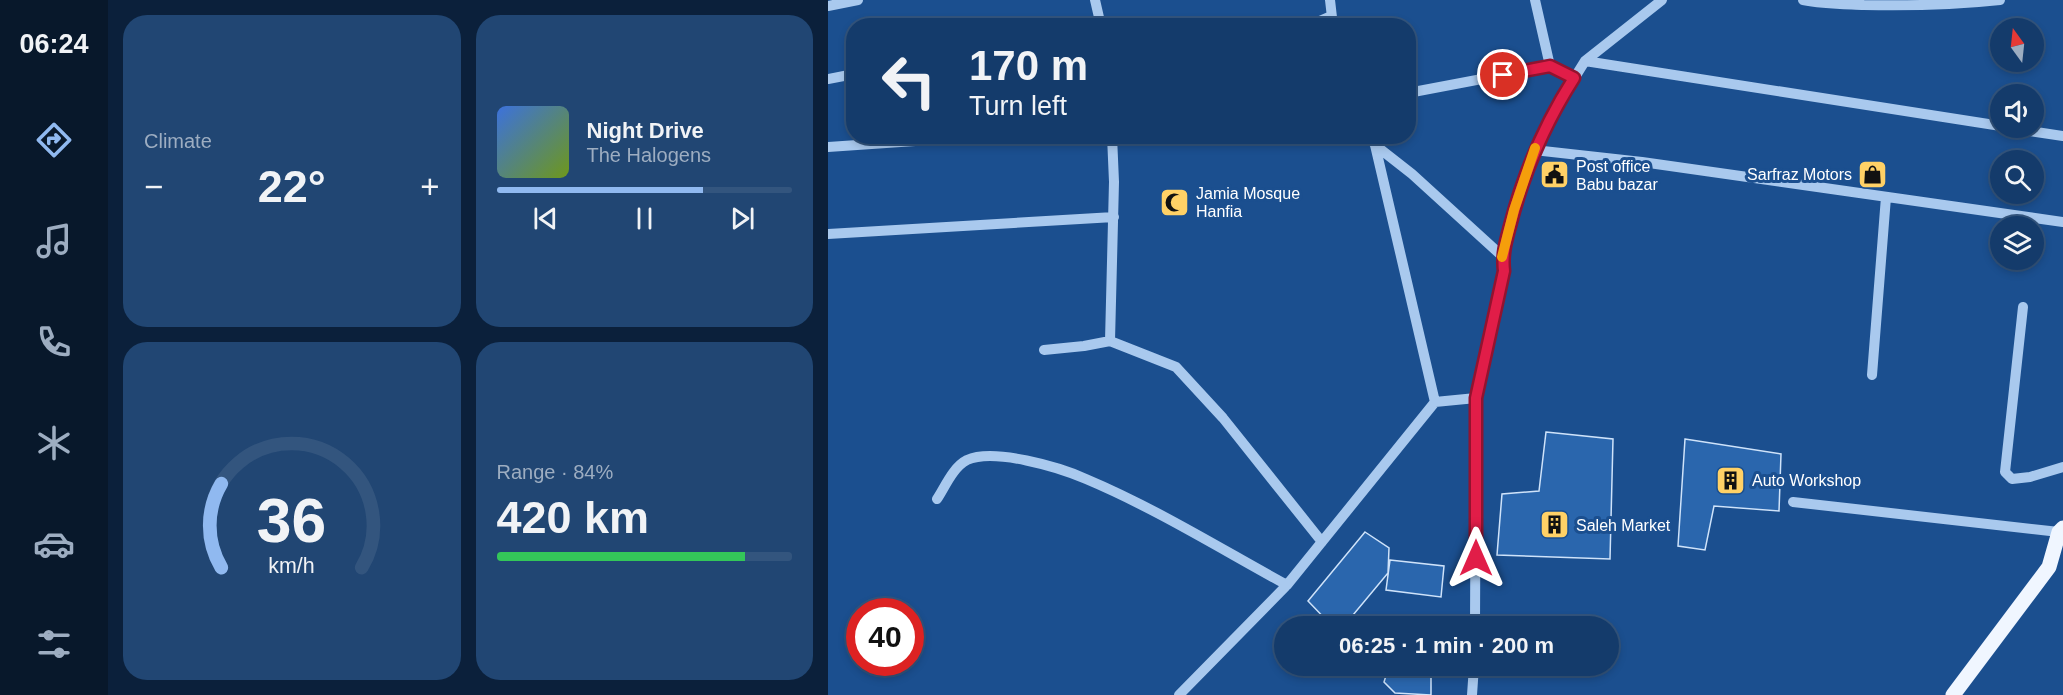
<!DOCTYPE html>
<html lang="en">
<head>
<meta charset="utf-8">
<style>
	:root { --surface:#143b6b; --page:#214673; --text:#f1f3f6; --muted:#9dadc1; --line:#33557e; --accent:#90b9f0 }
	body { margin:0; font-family:Helvetica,sans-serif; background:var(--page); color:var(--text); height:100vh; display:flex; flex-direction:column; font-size:22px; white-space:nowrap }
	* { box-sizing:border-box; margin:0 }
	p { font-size:20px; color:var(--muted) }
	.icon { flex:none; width:33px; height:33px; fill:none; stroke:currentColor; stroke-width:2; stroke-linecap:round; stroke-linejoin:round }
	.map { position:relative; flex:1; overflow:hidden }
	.sheet { display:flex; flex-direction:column; gap:15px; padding:15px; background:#0b203b; width:720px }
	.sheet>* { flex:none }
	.banner { position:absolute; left:18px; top:18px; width:570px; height:126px; border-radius:24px; box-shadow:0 3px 9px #0003,0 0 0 2px var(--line); background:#143b6b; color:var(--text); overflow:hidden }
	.needle { width:39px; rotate:345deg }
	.buttons { position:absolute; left:1162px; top:18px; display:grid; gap:12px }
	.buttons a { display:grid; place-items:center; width:54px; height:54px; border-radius:50%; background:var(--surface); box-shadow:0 3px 9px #0003,0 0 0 2px var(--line); font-size:30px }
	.speed { position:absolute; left:18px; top:598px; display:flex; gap:12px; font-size:30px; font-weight:700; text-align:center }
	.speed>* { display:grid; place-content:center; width:78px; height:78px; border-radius:50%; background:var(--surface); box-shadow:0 3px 9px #0003,0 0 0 2px var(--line); line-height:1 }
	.speed .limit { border:9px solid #d22; background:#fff; color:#111 }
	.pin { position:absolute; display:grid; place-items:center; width:51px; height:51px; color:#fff; margin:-26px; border:3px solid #fff; border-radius:50%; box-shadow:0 2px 6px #0007 }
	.me { position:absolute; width:66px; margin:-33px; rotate:0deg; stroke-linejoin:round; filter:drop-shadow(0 0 4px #0008) }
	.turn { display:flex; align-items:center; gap:21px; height:126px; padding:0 24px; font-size:27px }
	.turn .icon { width:78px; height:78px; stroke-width:2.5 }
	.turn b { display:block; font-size:42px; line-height:51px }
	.big { font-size:45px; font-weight:700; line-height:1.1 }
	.sheet .card { flex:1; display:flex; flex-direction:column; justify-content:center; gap:9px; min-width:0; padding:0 21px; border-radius:24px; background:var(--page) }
	.sheet .dial { align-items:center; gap:0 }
	.dial svg { height:156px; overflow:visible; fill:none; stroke:var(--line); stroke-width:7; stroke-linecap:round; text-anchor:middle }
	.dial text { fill:var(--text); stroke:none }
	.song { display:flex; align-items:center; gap:18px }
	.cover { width:72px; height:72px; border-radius:9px; background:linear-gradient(135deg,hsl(220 70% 55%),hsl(80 70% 35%)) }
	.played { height:6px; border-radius:3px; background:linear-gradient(90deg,var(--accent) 70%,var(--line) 70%) }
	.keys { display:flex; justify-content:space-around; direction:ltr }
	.heat { display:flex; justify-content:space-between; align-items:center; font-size:33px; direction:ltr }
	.charge { height:9px; border-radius:4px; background:linear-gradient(90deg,#34c759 84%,var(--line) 0) }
	.sheet .tiles { flex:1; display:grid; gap:15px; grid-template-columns:repeat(2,1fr) }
	.trip { position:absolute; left:446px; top:616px; width:345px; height:60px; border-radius:30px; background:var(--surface); box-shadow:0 3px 9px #0003,0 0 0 2px var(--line); font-weight:700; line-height:60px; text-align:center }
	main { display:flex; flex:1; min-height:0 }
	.dock { display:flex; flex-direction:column; width:108px; justify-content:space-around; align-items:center; background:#08182b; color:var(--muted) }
	.dock .icon { width:42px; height:42px }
	.dock .current { color:var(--accent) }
	.dock b { font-size:27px; color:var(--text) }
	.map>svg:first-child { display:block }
</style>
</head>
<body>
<main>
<nav class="dock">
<b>06:24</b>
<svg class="icon current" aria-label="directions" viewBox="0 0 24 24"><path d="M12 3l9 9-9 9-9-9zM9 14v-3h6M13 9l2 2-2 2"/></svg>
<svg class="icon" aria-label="music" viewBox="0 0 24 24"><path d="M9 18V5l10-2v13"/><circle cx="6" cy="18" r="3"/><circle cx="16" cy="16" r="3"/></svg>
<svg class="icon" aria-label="phone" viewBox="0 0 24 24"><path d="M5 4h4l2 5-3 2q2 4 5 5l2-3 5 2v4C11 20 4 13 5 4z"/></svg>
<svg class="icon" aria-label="climate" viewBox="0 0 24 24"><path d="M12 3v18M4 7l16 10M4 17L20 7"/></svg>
<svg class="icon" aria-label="car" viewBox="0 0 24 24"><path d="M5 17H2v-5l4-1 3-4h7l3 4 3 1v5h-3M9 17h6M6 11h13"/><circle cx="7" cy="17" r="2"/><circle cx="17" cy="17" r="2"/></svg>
<svg class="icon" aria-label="filters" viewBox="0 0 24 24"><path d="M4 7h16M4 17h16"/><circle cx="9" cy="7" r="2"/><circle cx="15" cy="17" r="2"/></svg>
</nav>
<section class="sheet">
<div class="tiles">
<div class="card"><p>Climate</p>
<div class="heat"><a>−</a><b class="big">22°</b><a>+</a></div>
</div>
<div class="card">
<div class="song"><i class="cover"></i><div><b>Night Drive</b><p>The Halogens</p></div></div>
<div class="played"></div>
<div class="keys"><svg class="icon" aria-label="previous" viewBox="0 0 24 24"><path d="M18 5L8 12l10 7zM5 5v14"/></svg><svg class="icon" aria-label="pause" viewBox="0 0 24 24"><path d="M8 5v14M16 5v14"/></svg><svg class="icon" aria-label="next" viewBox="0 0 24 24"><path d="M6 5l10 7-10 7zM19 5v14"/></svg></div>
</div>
<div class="card dial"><svg viewBox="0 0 100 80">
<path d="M14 69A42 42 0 1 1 86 69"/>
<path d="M14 69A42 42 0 0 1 14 26" stroke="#90b9f0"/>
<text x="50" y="56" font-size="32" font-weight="700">36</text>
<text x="50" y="72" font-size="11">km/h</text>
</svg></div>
<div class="card"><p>Range · 84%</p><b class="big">420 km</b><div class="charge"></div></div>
</div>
</section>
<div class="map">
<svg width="1235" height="695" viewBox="0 0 1235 695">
	<rect width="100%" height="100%" fill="#1b4f8f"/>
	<path fill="#2a66ad" stroke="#cfe3fa" stroke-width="1.5" d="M 718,432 L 785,439 L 782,559 L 669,555 L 674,494 L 711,491 Z
		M 857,439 L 953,454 L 951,511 L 886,506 L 877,550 L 850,546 Z
		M 537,532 L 561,548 L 560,573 L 515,627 L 505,627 L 480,601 Z
		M 562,560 L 616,566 L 613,597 L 558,590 Z
		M 553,620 L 609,623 L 609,627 L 552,627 Z
		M 561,666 L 603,666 L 603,695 L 567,693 L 556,682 Z"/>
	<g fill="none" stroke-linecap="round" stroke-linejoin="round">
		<path stroke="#a9c9ee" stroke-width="10" d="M 267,0 L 273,26
			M 502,0 L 505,26
			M 707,0 L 722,66
			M 975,0 C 995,4 1015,4 1036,5 C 1082,6 1126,5 1172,0
			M 0,6 L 30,0
			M 480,26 L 503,16
			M 757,61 L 1173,126
			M 0,79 L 26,74
			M 580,93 L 722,66 L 746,78
			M 1182,128 L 1235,136
			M 542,136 L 547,145 L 584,174 L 674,256
			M 547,145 L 607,402
			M 0,147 L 160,136
			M 706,150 L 814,162 L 1235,222
			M 0,234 L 286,217
			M 1195,307 L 1177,472 L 1184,479 L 1202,477 L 1235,467
			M 282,341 L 286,182 L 284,136
			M 216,350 L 256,346 L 282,341 L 348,367 L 395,418 L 494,542
			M 1044,375 L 1058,197
			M 109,499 C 117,487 125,467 139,460 C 166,448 231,467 258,479 C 327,508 393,549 459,585
			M 965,502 L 1231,532
			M 647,627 L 648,398 L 676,271 L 674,256 L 686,210 L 706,150 L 724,114 L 757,61 L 834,0
			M 351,695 L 459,585 L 607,402 L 648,398
			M 644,695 L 646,666"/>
		<path stroke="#f0f6ff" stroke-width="15" d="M 1125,695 L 1221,567 L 1231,532 L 1235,528"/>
	</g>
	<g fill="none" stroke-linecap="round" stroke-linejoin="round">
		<defs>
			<path id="route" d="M 648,558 L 648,398 L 676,271 C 674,254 678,241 682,226 C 696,171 716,125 746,78 L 722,66 L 675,75"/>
		</defs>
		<use href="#route" stroke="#92132f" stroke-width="15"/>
		<use href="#route" stroke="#e11d48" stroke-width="10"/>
		<path stroke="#f59e0b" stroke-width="10" d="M 674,257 L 686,210 L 707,148"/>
	</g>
	<defs>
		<symbol id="shop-square" viewBox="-11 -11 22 22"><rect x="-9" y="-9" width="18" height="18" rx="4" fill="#ffd166" stroke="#1b4f8f"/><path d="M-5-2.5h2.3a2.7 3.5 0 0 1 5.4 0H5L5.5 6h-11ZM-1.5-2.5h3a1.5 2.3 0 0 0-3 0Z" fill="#111"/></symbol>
		<symbol id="civic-square" viewBox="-11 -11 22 22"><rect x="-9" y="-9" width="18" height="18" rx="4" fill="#ffd166" stroke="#1b4f8f"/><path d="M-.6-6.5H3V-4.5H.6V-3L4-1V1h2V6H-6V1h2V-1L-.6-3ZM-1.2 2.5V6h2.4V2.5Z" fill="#111"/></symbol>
		<symbol id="mosque-square" viewBox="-11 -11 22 22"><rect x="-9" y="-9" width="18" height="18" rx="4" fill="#ffd166" stroke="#1b4f8f"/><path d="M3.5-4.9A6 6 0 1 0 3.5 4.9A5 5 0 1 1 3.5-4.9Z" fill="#111"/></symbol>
		<symbol id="building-square" viewBox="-11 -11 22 22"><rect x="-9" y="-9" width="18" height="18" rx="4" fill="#ffd166" stroke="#1b4f8f"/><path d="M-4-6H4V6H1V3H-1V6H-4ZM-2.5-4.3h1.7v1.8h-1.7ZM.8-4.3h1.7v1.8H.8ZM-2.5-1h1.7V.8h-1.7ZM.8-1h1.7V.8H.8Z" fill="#111"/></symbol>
	</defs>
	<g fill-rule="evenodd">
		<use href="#shop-square" x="1028" y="158" width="33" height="33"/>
		<use href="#civic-square" x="710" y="158" width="33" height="33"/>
		<use href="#mosque-square" x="330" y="186" width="33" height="33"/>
		<use href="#building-square" x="886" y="464" width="33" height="33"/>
		<use href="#building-square" x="710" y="508" width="33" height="33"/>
	</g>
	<g text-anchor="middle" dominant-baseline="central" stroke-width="6" stroke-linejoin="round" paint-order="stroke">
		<g font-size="16" fill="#fff" stroke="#1b4f8f" text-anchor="start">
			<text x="748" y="166">Post office<tspan x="748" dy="18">Babu bazar</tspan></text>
			<text x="1024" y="174" text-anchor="end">Sarfraz Motors</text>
			<text x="368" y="193">Jamia Mosque<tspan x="368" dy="18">Hanfia</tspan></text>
			<text x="924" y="480">Auto Workshop</text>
			<text x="748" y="525">Saleh Market</text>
		</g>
	</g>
</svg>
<div class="buttons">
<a><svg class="needle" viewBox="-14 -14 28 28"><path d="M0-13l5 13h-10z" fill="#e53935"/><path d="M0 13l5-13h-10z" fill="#9dadc1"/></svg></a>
<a><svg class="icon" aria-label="sound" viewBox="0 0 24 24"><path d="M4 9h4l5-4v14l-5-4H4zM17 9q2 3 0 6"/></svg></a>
<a><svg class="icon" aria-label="search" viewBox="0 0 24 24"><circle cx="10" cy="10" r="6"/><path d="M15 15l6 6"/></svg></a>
<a><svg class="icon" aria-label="layers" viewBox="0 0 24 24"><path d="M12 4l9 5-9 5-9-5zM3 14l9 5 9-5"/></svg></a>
</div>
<div class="speed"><div class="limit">40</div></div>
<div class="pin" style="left:675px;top:75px;background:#d93025"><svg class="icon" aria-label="arrive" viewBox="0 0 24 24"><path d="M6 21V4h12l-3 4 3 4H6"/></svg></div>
<svg class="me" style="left:648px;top:558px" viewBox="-20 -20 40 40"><path d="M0-17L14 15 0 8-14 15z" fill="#e11d48" stroke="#fff" stroke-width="4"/></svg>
<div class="trip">06:25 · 1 min · 200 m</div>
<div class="banner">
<div class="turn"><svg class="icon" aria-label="left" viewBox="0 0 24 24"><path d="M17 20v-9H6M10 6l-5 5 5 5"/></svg><div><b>170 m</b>Turn left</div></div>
</div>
</div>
</main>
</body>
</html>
